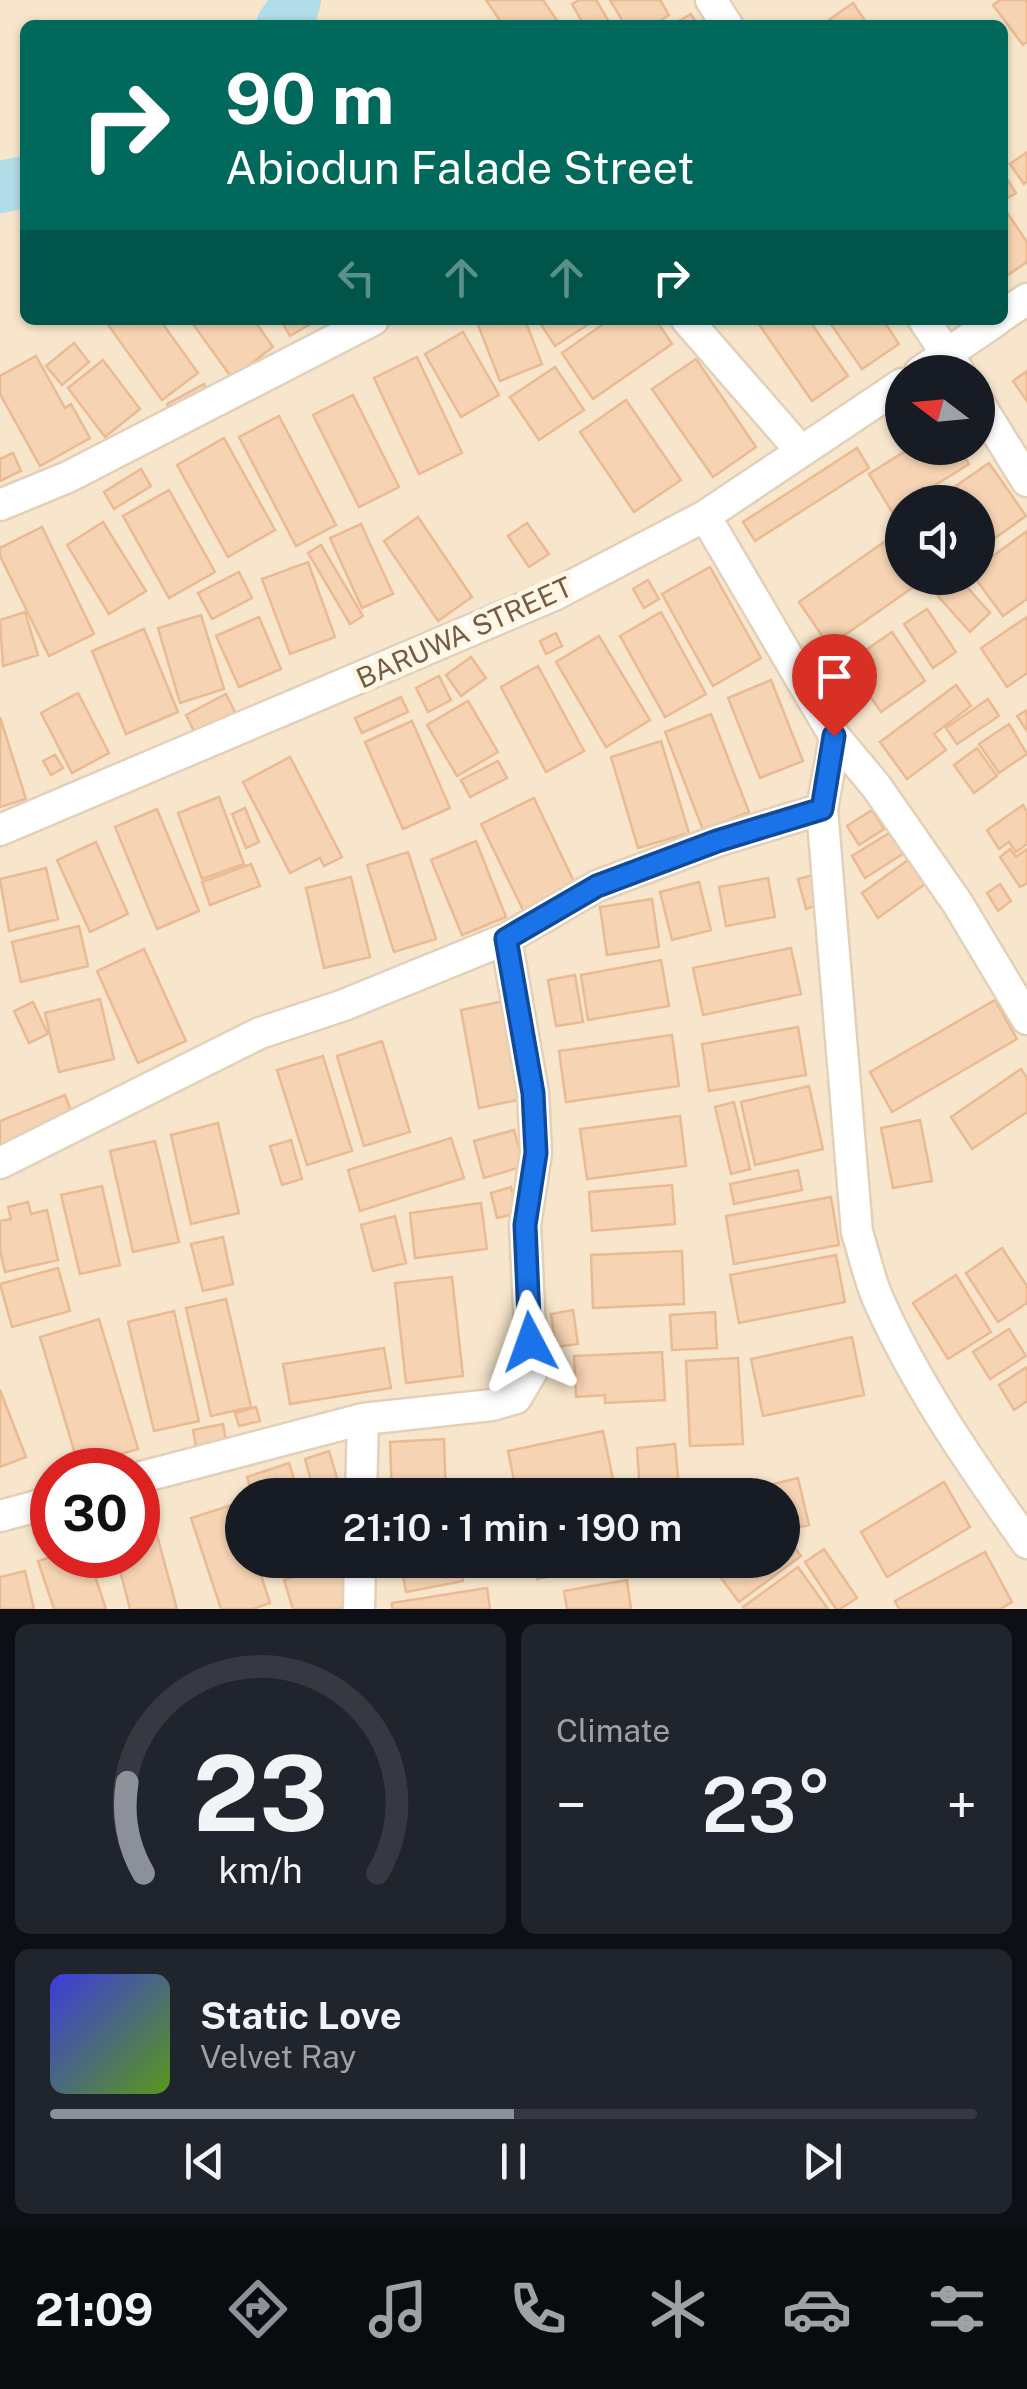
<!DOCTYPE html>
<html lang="en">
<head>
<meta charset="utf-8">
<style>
	:root { --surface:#171b24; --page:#20242c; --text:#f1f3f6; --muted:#9ea1a6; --line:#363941; --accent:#8c9099 }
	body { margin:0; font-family:"Public Sans",sans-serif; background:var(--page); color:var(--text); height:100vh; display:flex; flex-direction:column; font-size:38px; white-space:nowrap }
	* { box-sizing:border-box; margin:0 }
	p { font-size:32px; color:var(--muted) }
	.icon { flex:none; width:55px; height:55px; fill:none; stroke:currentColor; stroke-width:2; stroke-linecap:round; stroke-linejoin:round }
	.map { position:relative; height:1609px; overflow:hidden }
	.details { display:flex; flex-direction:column; gap:15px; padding:15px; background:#0d0f14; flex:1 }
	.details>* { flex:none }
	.guide { position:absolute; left:20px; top:20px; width:988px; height:305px; border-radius:15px; box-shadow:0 2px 8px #0004; background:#00695c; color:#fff; overflow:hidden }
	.needle { width:65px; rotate:286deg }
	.buttons { position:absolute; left:885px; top:355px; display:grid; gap:20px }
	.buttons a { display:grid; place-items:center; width:110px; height:110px; border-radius:50%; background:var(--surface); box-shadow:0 2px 8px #0004; font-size:50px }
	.speed { position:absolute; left:30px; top:1448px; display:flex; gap:20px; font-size:50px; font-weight:700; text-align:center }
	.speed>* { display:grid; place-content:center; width:130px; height:130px; border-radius:50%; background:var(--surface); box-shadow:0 2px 8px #0004; line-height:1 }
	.speed .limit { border:15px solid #d22; background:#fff; color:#111 }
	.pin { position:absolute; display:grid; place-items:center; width:85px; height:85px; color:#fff; margin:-102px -42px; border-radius:50% 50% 50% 0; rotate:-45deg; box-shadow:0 0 10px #0007 }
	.pin .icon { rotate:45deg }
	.me { position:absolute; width:110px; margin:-55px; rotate:356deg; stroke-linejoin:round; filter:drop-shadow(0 0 8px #0008) }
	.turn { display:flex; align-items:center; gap:35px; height:210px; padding:0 40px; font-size:45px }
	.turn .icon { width:130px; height:130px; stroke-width:2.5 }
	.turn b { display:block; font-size:70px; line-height:85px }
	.lanes { display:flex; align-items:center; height:95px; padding:0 40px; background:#0003; justify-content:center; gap:50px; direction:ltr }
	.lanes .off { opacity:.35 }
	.big { font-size:75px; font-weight:600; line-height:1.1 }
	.details .card { flex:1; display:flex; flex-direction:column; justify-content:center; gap:15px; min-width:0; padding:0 35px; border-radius:15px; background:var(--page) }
	.details .dial { align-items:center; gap:0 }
	.dial svg { height:260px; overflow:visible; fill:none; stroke:var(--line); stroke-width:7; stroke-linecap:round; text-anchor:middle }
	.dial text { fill:var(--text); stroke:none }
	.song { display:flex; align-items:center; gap:30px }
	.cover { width:120px; height:120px; border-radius:15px; background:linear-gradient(135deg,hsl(240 70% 55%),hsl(90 70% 35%)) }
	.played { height:10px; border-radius:5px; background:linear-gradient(90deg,var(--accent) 50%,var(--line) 50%) }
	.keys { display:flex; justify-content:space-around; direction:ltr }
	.heat { display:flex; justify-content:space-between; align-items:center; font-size:55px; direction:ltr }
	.details .tiles { flex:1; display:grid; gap:15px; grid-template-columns:1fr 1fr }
	.card:last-child { grid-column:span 2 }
	.trip { position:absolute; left:225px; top:1478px; width:575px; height:100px; border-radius:50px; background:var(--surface); box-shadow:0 2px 8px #0004; font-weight:600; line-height:100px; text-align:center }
	.tab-bar { display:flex; height:160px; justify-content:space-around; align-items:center; background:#090b0e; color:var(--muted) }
	.tab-bar .icon { width:70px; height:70px }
	.tab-bar .current { color:var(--accent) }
	.tab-bar b { font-size:45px; color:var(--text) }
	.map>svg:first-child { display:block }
</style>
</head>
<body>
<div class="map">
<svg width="1027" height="1609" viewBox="0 0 1027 1609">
	<rect width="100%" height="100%" fill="#fef4de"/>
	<path fill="#f7e6cc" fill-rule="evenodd" d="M 0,0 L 1027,0 L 1027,1609 L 0,1609 ZM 25,25 L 1002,25 L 1002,320 L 25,320 ZM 902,372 L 978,372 L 978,448 L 902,448 ZM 902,502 L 978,502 L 978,578 L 902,578 ZM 52,1470 L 138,1470 L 138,1555 L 52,1555 ZM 242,1495 L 782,1495 L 782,1560 L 242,1560 Z"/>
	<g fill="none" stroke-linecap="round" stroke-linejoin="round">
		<path stroke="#b1dde9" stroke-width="52" d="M 282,25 L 292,11 L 295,0
			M 0,187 L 25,182"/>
	</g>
	<path fill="#f6d3b3" stroke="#eaba92" stroke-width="2.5" d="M 486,0 L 543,0 L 560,25 L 503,25 Z
		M 579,0 L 596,0 L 611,25 L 584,25 L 572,4 Z
		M 610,0 L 660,0 L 669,15 L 653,25 L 625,25 Z
		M 1000,0 L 1027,0 L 1027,42 L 1023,45 L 993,5 Z
		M 853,3 L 868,25 L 822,25 Z
		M 691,14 L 698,25 L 672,25 Z
		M 1027,152 L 1027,181 L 1024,184 L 1010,164 Z
		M 1002,171 L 1016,193 L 1002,201 Z
		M 1008,214 L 1027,242 L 1027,262 L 1002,279 L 1002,218 Z
		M 108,320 L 160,320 L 198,373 L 162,400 L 106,322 Z
		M 190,320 L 254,320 L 273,347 L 232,378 Z
		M 281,320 L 317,320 L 290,336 Z
		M 476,320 L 525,320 L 542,364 L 500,381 Z
		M 538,320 L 595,320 L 555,346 Z
		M 609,320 L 656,320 L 672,344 L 593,399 L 562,353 Z
		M 756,320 L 809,320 L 848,376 L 812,401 Z
		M 828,320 L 883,320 L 899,344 L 862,369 Z
		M 463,332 L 499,395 L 461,417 L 425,354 Z
		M 74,343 L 89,362 L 62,385 L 46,366 Z
		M 36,356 L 65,408 L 71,404 L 90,438 L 40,466 L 0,394 L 0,376 Z
		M 417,357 L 462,453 L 419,474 L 374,378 Z
		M 696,359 L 756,447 L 713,477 L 652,389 Z
		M 103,360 L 140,409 L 105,437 L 68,388 Z
		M 555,367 L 584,410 L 539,440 L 510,397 Z
		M 1027,371 L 1027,401 L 1013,381 Z
		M 204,384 L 212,399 L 174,419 L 167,404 Z
		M 353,395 L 399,487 L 359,507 L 313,415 Z
		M 626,400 L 681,480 L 634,512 L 580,432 Z
		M 279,416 L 336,525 L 296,546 L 239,437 Z
		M 224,438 L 275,530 L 228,557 L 177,465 Z
		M 857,448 L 869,468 L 755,541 L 743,522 Z
		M 910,448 L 959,448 L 969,464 L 908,502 L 902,502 L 892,512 L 869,474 Z
		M 13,453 L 21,471 L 0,481 L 0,459 Z
		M 989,463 L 1026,516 L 978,550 L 978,502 L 933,502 Z
		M 141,469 L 151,486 L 114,509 L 104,492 Z
		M 169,490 L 215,572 L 169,598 L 123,516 Z
		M 418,517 L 472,597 L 438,621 L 384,541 Z
		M 103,522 L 146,591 L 109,614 L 67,545 Z
		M 527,523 L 549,554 L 529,567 L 508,536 Z
		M 361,524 L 393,594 L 362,608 L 330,538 Z
		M 42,527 L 94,634 L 49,656 L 0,556 L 0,548 Z
		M 1027,531 L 1027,599 L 1003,616 L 975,578 L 978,578 L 978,567 Z
		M 884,542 L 902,569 L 902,578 L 909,578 L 915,586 L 829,646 L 799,602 Z
		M 321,545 L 363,616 L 350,624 L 308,553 Z
		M 308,562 L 335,637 L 290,654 L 262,579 Z
		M 710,567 L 761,658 L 713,686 L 662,594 Z
		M 239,572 L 252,598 L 212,619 L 198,593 Z
		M 959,578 L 990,613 L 970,632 L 938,596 Z
		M 648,580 L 659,599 L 644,608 L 633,589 Z
		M 927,609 L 956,652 L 933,668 L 904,624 Z
		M 25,612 L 38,655 L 3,666 L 0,620 Z
		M 661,612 L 706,694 L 665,717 L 620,636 Z
		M 201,615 L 224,689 L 180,703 L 158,628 Z
		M 259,617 L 281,669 L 239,687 L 216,636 Z
		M 1027,617 L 1027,673 L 1007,687 L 981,648 Z
		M 144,629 L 178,712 L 126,734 L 92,651 Z
		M 892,632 L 925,681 L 881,712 L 847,663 Z
		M 556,633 L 562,646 L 546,654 L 540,641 Z
		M 599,636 L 650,720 L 606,747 L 556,662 Z
		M 471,657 L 486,678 L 461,696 L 446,675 Z
		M 538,666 L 584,751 L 546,772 L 501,687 Z
		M 439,676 L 451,700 L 428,712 L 416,688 Z
		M 771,680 L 803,761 L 760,778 L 728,698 Z
		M 956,685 L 971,706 L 934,734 L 946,750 L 907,779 L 880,742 Z
		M 78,693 L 109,753 L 72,773 L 41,713 Z
		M 226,694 L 238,718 L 198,739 L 186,715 Z
		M 401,697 L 408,712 L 362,733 L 355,718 Z
		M 988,699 L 999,716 L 957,744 L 946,728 Z
		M 468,701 L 498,752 L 457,776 L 427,725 Z
		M 1027,710 L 1027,731 L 1017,716 Z
		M 711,714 L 749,812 L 703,830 L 665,732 Z
		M 0,717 L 26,799 L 0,807 Z
		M 412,721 L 450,808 L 403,829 L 365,742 Z
		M 1009,724 L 1027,754 L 999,773 L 979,744 Z
		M 661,741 L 689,833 L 638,848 L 611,757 Z
		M 977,748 L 997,776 L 974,793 L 954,765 Z
		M 55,755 L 63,768 L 51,775 L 43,761 Z
		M 290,757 L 342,857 L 324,866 L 320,858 L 290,873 L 243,782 Z
		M 498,761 L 507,778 L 470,797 L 461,780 Z
		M 219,797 L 244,864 L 202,879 L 178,813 Z
		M 534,798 L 577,888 L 525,914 L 481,824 Z
		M 1023,805 L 1027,812 L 1027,844 L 1016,852 L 1009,842 L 999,849 L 987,830 Z
		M 245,808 L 259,842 L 246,848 L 232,814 Z
		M 157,809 L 199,911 L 157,929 L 115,827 Z
		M 872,810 L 884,829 L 859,845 L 847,826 Z
		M 891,832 L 904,853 L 865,878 L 852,856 Z
		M 476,841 L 506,917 L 462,935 L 431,860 Z
		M 96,842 L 128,914 L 90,932 L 57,860 Z
		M 1010,849 L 1016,857 L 1027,849 L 1027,883 L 1020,887 L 1000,857 Z
		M 408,852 L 436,939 L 394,952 L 367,865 Z
		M 908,860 L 925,884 L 878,918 L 862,893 Z
		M 251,864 L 260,886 L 210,905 L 202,882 Z
		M 46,868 L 58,919 L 9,931 L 0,879 Z
		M 816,874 L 824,903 L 806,909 L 798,879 Z
		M 351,877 L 370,957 L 324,968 L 306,888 Z
		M 768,878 L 775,917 L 726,926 L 719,887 Z
		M 699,882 L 711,930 L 672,940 L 660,892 Z
		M 1000,884 L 1011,901 L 998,911 L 987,893 Z
		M 652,899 L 659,947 L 607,955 L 600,907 Z
		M 79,926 L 88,966 L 21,982 L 12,942 Z
		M 791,948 L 801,994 L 703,1015 L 693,968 Z
		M 144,949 L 186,1041 L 138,1063 L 97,971 Z
		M 661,960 L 669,1006 L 588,1020 L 581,975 Z
		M 575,975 L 583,1022 L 556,1026 L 548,980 Z
		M 100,999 L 114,1059 L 59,1072 L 45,1013 Z
		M 995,1000 L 1017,1039 L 892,1112 L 870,1072 Z
		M 504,1001 L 522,1099 L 479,1108 L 461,1010 Z
		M 33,1002 L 48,1034 L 29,1043 L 14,1011 Z
		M 798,1027 L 806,1075 L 709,1091 L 702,1044 Z
		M 672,1035 L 679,1086 L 566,1102 L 559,1051 Z
		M 382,1041 L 410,1132 L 364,1146 L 337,1056 Z
		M 323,1056 L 352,1151 L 307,1165 L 277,1070 Z
		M 1021,1069 L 1027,1078 L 1027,1112 L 972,1149 L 951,1117 Z
		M 809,1086 L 823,1149 L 755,1165 L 741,1102 Z
		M 65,1095 L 73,1116 L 0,1145 L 0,1121 Z
		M 734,1102 L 750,1169 L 731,1174 L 715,1107 Z
		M 680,1116 L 686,1166 L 587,1179 L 580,1129 Z
		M 920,1120 L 932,1181 L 893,1188 L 881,1128 Z
		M 218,1123 L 239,1213 L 191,1224 L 171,1135 Z
		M 514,1130 L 524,1166 L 484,1178 L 474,1141 Z
		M 451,1138 L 464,1178 L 360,1211 L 348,1170 Z
		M 291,1140 L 302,1179 L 282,1185 L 270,1146 Z
		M 155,1141 L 179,1242 L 133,1252 L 110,1151 Z
		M 798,1170 L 802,1190 L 734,1204 L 730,1184 Z
		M 672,1185 L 675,1224 L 592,1231 L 589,1192 Z
		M 102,1186 L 120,1265 L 80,1274 L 61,1195 Z
		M 511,1187 L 518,1213 L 497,1218 L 491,1193 Z
		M 831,1197 L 839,1245 L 734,1264 L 726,1216 Z
		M 28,1202 L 31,1214 L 47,1210 L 58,1260 L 5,1272 L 0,1250 L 0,1221 L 11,1219 L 8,1207 Z
		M 481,1203 L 487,1249 L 415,1258 L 410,1213 Z
		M 395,1216 L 406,1263 L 373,1271 L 361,1225 Z
		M 223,1237 L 233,1284 L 203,1291 L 191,1244 Z
		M 1002,1248 L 1027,1286 L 1027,1303 L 998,1322 L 966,1273 Z
		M 682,1251 L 684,1304 L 593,1308 L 591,1255 Z
		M 836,1255 L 845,1302 L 739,1323 L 730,1275 Z
		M 58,1268 L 70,1311 L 12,1327 L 0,1284 Z
		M 956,1275 L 991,1332 L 948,1359 L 913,1303 Z
		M 452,1277 L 463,1376 L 406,1383 L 395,1283 Z
		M 226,1299 L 251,1407 L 211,1416 L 186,1308 Z
		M 573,1310 L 578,1344 L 556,1347 L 551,1314 Z
		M 174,1311 L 199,1421 L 154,1431 L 128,1322 Z
		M 715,1312 L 717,1348 L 672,1350 L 670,1315 Z
		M 99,1319 L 138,1449 L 79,1467 L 40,1337 Z
		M 1009,1329 L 1026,1356 L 990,1379 L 973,1352 Z
		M 852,1337 L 864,1395 L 763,1416 L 751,1359 Z
		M 384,1348 L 391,1388 L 290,1404 L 283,1364 Z
		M 662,1352 L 665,1400 L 605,1403 L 605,1395 L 576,1397 L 574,1356 Z
		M 738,1358 L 743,1444 L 690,1446 L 686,1361 Z
		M 1027,1367 L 1027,1401 L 1014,1410 L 999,1385 Z
		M 0,1390 L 26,1457 L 0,1467 Z
		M 256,1407 L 260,1421 L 239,1426 L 235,1413 Z
		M 223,1424 L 226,1441 L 196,1446 L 193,1430 Z
		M 603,1431 L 615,1489 L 588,1495 L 517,1495 L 508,1451 Z
		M 444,1439 L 446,1495 L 392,1495 L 390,1442 Z
		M 675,1444 L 679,1488 L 640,1492 L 637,1448 Z
		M 329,1451 L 342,1495 L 315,1495 L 305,1459 Z
		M 289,1463 L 299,1495 L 252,1495 L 247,1477 Z
		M 798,1478 L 809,1525 L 782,1531 L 782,1495 L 728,1495 Z
		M 944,1482 L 970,1527 L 887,1577 L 861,1532 Z
		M 238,1503 L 242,1518 L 242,1560 L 256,1560 L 270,1603 L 253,1609 L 221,1609 L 191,1518 Z
		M 155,1528 L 177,1609 L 130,1609 L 116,1555 L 138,1555 L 138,1533 Z
		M 782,1532 L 801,1556 L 739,1602 L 721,1578 L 745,1560 L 782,1560 Z
		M 824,1549 L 857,1598 L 840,1609 L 836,1609 L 805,1562 Z
		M 985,1552 L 1012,1602 L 1000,1609 L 899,1609 L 895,1601 Z
		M 57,1555 L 88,1555 L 106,1609 L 54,1609 L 38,1561 Z
		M 273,1560 L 311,1560 L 277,1571 Z
		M 400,1560 L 459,1560 L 463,1581 L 406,1592 Z
		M 533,1560 L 602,1560 L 603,1565 L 537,1579 Z
		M 341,1562 L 354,1604 L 339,1609 L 293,1609 L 284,1580 Z
		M 798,1567 L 828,1609 L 744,1609 L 743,1607 Z
		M 25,1571 L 34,1609 L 0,1609 L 0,1577 Z
		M 627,1580 L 631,1609 L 567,1609 L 564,1591 Z
		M 487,1588 L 490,1609 L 392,1609 L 392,1603 Z"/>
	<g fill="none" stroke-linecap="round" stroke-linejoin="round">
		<defs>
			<path id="minor" d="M 711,0 L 727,25
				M 1002,316 L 1027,299
				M 687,320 L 801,451
				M 924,320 L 959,372
				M 920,372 L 997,320
				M 978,402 L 1027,481
				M 0,505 L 68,477 L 373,320
				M 705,516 L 835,737 L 876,786 L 958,904 L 1027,1019
				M 835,737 L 822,809 L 857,1232 C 864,1254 869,1278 878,1299 C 917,1387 972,1465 1027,1543
				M 0,830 L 554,595 L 705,516 L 902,384
				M 0,1163 L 260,1033 L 344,1005 L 506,939 L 597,886 L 717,841 L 822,809
				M 138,1478 L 363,1419 L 492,1405 L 516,1398 L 532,1371 L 525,1225 L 536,1153 L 533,1093 L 506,939
				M 361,1495 L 363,1419
				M 0,1516 L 52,1502
				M 359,1609 L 360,1560"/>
		</defs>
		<use href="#minor" stroke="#e3d0b9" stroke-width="35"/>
		<use href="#minor" stroke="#fff" stroke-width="30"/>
	</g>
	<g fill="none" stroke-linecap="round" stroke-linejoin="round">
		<defs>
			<path id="route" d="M 530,1342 L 525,1225 L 536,1153 L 533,1093 L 506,939 L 597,886 L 717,841 L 822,809 L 834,736"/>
		</defs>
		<use href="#route" stroke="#114b97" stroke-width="25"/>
		<use href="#route" stroke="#1a73e8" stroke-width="18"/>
	</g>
	<g text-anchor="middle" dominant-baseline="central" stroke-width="10" stroke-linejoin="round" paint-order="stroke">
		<g font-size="28" fill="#765a44" stroke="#fff7e6">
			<text transform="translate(464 632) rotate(-24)">BARUWA STREET</text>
		</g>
	</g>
</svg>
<div class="buttons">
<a><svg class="needle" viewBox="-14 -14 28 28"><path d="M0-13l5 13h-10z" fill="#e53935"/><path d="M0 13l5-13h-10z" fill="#9ea1a6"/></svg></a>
<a><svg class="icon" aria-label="sound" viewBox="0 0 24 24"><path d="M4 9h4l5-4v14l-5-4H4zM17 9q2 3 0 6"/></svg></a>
</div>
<div class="speed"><div class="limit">30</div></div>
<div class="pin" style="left:834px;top:736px;background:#d93025"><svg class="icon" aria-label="arrive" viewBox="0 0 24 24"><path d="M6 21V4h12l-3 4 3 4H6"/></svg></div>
<svg class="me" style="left:530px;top:1342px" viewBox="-20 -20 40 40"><path d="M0-17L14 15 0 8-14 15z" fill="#1a73e8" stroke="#fff" stroke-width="4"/></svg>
<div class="trip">21:10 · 1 min · 190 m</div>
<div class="guide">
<div class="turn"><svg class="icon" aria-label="right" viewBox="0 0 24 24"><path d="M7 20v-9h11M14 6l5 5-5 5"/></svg><div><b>90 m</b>Abiodun Falade Street</div></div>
<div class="lanes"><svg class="icon off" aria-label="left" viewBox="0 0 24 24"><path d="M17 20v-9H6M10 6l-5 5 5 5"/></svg><svg class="icon off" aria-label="ahead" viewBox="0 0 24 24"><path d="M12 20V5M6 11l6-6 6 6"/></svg><svg class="icon off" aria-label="ahead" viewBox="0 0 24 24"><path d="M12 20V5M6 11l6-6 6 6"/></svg><svg class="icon" aria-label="right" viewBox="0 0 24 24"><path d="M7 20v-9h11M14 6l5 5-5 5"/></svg></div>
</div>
</div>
<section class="details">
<div class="tiles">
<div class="card dial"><svg viewBox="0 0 100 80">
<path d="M14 69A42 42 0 1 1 86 69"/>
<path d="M14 69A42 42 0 0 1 9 41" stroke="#8c9099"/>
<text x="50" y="56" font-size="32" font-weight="700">23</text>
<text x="50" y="72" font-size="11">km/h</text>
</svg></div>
<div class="card"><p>Climate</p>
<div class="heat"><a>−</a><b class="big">23°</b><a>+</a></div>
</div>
<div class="card">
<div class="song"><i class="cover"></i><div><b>Static Love</b><p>Velvet Ray</p></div></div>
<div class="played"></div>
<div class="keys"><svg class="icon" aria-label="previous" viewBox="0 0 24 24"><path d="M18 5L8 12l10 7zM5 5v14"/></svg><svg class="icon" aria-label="pause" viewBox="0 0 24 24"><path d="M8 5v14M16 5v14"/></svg><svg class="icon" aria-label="next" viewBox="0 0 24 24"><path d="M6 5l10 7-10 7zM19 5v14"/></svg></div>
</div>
</div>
</section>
<nav class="tab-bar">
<b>21:09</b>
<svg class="icon current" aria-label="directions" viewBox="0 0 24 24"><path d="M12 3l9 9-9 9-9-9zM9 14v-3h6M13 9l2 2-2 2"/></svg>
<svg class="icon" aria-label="music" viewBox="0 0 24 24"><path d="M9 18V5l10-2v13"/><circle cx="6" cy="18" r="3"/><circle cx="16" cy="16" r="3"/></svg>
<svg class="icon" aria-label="phone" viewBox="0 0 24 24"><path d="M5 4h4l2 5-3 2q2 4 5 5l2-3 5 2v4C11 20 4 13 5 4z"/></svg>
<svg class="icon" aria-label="climate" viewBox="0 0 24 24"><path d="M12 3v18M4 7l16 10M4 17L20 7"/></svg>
<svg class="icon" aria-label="car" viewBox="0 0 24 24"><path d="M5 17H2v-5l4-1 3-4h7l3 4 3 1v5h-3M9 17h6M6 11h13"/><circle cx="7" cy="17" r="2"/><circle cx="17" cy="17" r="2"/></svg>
<svg class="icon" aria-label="filters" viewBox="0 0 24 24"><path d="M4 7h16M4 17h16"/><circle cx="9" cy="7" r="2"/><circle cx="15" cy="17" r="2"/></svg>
</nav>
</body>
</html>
